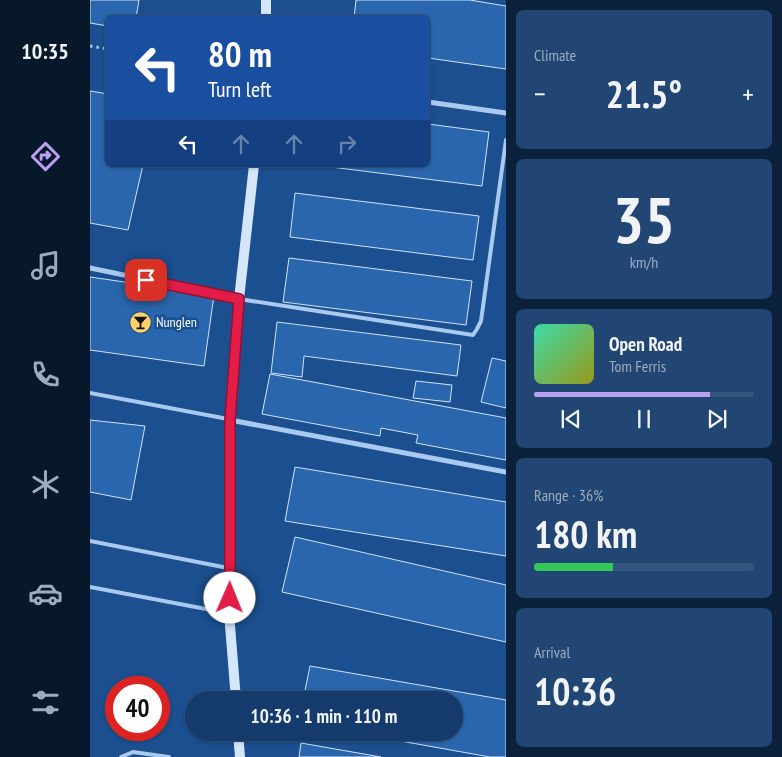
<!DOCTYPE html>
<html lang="en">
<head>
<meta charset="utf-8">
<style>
	:root { --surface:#143b6b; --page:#214673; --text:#f1f3f6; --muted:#9dadc1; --line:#33557e; --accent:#bca0f2 }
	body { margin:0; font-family:"PT Sans Narrow",sans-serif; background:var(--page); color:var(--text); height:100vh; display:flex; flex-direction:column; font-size:19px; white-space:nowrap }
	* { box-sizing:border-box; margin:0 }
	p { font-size:16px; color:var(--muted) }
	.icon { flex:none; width:28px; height:28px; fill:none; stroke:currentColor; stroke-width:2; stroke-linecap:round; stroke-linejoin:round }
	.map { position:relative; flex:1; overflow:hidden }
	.side { display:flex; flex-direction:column; gap:10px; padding:10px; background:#0b203b; width:276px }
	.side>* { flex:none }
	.hud { position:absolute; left:15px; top:15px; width:325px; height:152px; border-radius:8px; box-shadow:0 1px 4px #0004,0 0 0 1px var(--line); background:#1a4fa0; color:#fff; overflow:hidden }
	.speed { position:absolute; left:15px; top:676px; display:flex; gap:10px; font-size:25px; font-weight:700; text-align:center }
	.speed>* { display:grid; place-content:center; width:65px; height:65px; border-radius:50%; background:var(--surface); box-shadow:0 1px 4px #0004,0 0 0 1px var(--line); line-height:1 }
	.speed .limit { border:8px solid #d22; background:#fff; color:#111 }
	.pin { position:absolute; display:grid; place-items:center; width:42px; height:42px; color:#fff; margin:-21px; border-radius:10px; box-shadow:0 2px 8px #0006 }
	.me { position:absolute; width:55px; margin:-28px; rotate:1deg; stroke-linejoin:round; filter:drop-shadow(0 0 4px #0008) }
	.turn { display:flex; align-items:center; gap:18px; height:105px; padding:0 20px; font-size:22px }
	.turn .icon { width:65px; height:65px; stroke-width:2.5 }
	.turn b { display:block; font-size:35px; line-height:42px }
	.lanes { display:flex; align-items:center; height:48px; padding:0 20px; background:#0003; justify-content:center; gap:25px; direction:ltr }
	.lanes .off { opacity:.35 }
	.big { font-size:38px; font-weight:700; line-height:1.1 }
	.side .tile { flex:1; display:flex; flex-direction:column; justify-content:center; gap:8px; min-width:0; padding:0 18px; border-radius:8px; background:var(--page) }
	.side .dial { align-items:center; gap:0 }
	.dial b { font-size:65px; line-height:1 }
	.song { display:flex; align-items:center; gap:15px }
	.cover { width:60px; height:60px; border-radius:8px; background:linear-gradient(135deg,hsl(160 70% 55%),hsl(60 70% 35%)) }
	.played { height:5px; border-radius:2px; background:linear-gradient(90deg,var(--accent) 80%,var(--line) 80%) }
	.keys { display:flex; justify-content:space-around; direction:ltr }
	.heat { display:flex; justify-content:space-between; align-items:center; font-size:28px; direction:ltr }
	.charge { height:8px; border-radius:4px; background:linear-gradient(90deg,#34c759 36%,var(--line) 0) }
	.trip { position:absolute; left:95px; top:691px; width:278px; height:50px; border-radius:25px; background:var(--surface); box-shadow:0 1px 4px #0004,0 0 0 1px var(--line); font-weight:700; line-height:50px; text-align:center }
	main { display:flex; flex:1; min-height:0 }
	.menu { display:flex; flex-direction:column; width:90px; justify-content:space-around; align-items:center; background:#08182b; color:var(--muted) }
	.menu .icon { width:35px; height:35px }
	.menu .on { color:var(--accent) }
	.menu b { font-size:22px; color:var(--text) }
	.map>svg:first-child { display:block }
</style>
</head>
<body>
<main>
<nav class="menu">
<b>10:35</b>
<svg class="icon on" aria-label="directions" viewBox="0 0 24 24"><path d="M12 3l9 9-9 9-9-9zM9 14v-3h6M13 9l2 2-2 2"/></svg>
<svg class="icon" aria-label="music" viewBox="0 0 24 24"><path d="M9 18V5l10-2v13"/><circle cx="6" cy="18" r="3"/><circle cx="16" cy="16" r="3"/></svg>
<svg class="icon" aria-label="phone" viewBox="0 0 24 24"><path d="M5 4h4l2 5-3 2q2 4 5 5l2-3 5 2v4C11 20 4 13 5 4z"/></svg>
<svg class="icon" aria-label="climate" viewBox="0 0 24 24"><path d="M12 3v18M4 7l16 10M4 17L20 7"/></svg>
<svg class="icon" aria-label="car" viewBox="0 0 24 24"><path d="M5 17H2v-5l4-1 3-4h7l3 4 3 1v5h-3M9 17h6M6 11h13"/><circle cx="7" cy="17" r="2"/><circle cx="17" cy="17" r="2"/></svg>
<svg class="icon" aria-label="filters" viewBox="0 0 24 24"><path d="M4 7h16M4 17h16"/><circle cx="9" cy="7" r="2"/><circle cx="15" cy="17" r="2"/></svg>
</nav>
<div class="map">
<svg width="416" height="757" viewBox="0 0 416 757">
	<rect width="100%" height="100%" fill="#1b4f8f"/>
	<path fill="#2a66ad" stroke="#cfe3fa" d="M 0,0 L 49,0 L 46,18 L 18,18 L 18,26 L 0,23 Z
		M 266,0 L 380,0 L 416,6 L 416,69 L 338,58 L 338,18 L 264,18 Z
		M 0,91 L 18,94 L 18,165 L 53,165 L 38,230 L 0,223 Z
		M 338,124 L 399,132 L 392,186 L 225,165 L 338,165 Z
		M 205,193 L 389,216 L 383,260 L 200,237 Z
		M 199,258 L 382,281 L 376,325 L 193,302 Z
		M 0,277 L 124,295 L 114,366 L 0,350 Z
		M 187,322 L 371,345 L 367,376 L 214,356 L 212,377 L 181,373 Z
		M 402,358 L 416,361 L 416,408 L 391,402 Z
		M 180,374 L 416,418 L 416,460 L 326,443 L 328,435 L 291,428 L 290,436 L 172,414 Z
		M 326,381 L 362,385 L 360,402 L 323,398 Z
		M 0,420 L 55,426 L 41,500 L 0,492 Z
		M 205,467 L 416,502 L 416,556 L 195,521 Z
		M 205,537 L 416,585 L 416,642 L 192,592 Z
		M 220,666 L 416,700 L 416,757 L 400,757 L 260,732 L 364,732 L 364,700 L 213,700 Z
		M 211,743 L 291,757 L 209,757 Z"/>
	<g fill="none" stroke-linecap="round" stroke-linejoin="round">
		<path stroke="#a9c9ee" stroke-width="3" stroke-dasharray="2.5 4" stroke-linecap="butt" d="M 0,46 L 18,49"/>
		<path stroke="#a9c9ee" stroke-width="4" d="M 149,299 L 383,335 L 387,329 L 391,321 L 416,140
			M 0,393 L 138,419
			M 0,541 L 138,568
			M 0,587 L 137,613
			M 31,757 L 43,752 L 79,757"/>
		<path stroke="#a9c9ee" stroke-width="5" d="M 338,102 L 416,113
			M 0,268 L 149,299
			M 140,420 L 416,472"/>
		<path stroke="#d6e6fa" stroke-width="10" d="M 176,18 L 176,0
			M 146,700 L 139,613 L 140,420 L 149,299 L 164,165
			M 148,732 L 150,757"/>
	</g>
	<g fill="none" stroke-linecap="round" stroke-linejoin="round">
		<defs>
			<path id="route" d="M 56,280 L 149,299 L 140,420 L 140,598"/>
		</defs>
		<use href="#route" stroke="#92132f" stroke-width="12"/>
		<use href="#route" stroke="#e11d48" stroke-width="9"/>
	</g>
	<defs>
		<symbol id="bar-disc" viewBox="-11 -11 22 22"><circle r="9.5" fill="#ffd166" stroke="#1b4f8f"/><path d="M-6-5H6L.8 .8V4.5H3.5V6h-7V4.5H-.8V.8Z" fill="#111"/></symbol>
	</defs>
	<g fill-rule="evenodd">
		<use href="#bar-disc" x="38" y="310" width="25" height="25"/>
	</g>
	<g text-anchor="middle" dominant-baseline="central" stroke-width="5" stroke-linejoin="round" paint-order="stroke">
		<g font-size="14" fill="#fff" stroke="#1b4f8f" text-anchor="start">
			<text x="66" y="322">Nunglen</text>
		</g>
	</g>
</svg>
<div class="speed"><div class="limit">40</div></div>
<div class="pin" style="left:56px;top:280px;background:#d93025"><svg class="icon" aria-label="arrive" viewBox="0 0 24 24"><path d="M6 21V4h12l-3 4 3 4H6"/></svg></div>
<svg class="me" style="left:140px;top:598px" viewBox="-20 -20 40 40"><circle r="19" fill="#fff"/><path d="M0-13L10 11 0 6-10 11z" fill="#e11d48"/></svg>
<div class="trip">10:36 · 1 min · 110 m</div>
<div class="hud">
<div class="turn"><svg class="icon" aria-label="left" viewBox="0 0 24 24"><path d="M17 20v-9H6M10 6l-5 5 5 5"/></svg><div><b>80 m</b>Turn left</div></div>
<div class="lanes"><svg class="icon" aria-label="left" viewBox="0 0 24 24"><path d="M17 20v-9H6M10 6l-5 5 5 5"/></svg><svg class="icon off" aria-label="ahead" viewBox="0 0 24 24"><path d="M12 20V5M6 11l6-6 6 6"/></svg><svg class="icon off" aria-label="ahead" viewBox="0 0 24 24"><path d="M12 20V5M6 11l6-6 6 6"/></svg><svg class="icon off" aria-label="right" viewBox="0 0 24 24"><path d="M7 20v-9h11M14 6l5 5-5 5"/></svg></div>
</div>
</div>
<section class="side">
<div class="tile"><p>Climate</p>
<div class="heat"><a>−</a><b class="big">21.5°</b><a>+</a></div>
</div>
<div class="tile dial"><b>35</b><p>km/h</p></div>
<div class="tile">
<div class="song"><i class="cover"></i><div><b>Open Road</b><p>Tom Ferris</p></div></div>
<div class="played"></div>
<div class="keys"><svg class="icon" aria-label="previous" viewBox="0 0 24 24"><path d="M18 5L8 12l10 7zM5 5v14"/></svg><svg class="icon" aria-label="pause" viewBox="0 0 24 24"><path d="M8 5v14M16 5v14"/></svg><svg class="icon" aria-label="next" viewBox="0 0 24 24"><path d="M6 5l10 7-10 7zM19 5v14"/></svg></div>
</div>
<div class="tile"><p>Range · 36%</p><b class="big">180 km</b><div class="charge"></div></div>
<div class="tile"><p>Arrival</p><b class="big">10:36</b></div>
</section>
</main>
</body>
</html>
